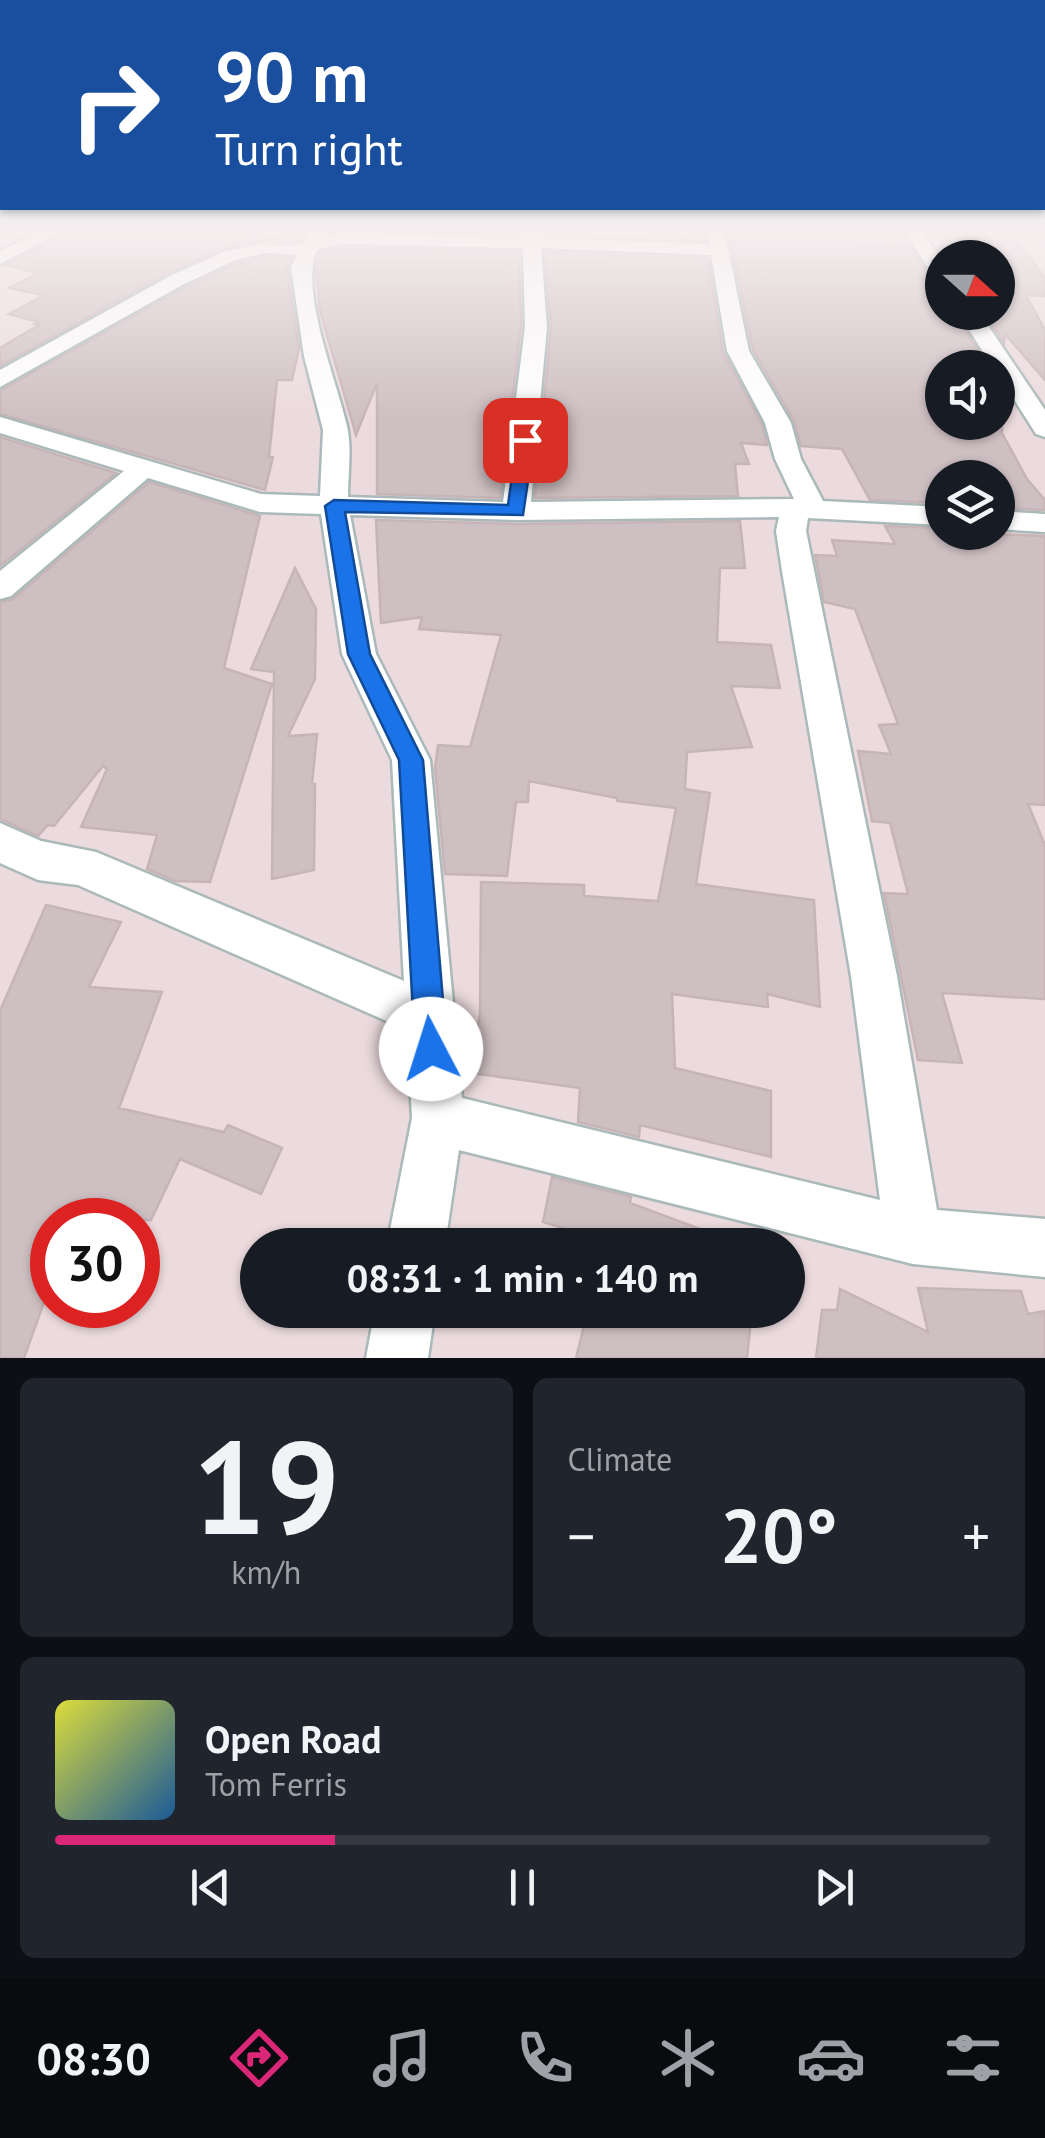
<!DOCTYPE html>
<html lang="en">
<head>
<meta charset="utf-8">
<style>
	:root { --surface:#171b24; --page:#20242c; --text:#f1f3f6; --muted:#9ea1a6; --line:#363941; --accent:#db2777 }
	body { margin:0; font-family:"PT Sans",sans-serif; background:var(--page); color:var(--text); height:100vh; display:flex; flex-direction:column; font-size:38px; white-space:nowrap }
	* { box-sizing:border-box; margin:0 }
	p { font-size:32px; color:var(--muted) }
	.icon { flex:none; width:55px; height:55px; fill:none; stroke:currentColor; stroke-width:2; stroke-linecap:round; stroke-linejoin:round }
	.map { position:relative; height:1358px; overflow:hidden }
	.panel { display:flex; flex-direction:column; gap:20px; padding:20px; background:#0d0f14; flex:1 }
	.panel>* { flex:none }
	.banner { position:absolute; left:0px; top:0px; width:1045px; height:210px; box-shadow:0 2px 8px #0004; background:#1a4fa0; color:#fff; overflow:hidden }
	.needle { width:65px; rotate:111deg }
	.tools { position:absolute; left:925px; top:240px; display:grid; gap:20px }
	.tools a { display:grid; place-items:center; width:90px; height:90px; border-radius:50%; background:var(--surface); box-shadow:0 2px 8px #0004; font-size:50px }
	.speed { position:absolute; left:30px; top:1198px; display:flex; gap:20px; font-size:50px; font-weight:700; text-align:center }
	.speed>* { display:grid; place-content:center; width:130px; height:130px; border-radius:50%; background:var(--surface); box-shadow:0 2px 8px #0004; line-height:1 }
	.speed .limit { border:15px solid #d22; background:#fff; color:#111 }
	.pin { position:absolute; display:grid; place-items:center; width:85px; height:85px; color:#fff; margin:-42px; border-radius:20px; box-shadow:0 5px 15px #0006 }
	.me { position:absolute; width:110px; margin:-55px; rotate:355deg; stroke-linejoin:round; filter:drop-shadow(0 0 8px #0008) }
	.turn { display:flex; align-items:center; gap:35px; height:210px; padding:0 50px; font-size:45px }
	.turn .icon { width:130px; height:130px; stroke-width:2.5 }
	.turn b { display:block; font-size:70px; line-height:85px }
	.big { font-size:75px; font-weight:600; line-height:1.1 }
	.panel .widget { flex:1; display:flex; flex-direction:column; justify-content:center; gap:15px; min-width:0; padding:0 35px; border-radius:15px; background:var(--page) }
	.panel .dial { align-items:center; gap:0 }
	.dial b { font-size:130px; line-height:1 }
	.song { display:flex; align-items:center; gap:30px }
	.cover { width:120px; height:120px; border-radius:15px; background:linear-gradient(135deg,hsl(60 70% 55%),hsl(210 70% 35%)) }
	.played { height:10px; border-radius:5px; background:linear-gradient(90deg,var(--accent) 30%,var(--line) 30%) }
	.keys { display:flex; justify-content:space-around; direction:ltr }
	.heat { display:flex; justify-content:space-between; align-items:center; font-size:55px; direction:ltr }
	.panel .tiles { flex:1; display:grid; gap:20px; grid-template-columns:1fr 1fr }
	.widget:last-child { grid-column:span 2 }
	.trip { position:absolute; left:240px; top:1228px; width:565px; height:100px; border-radius:50px; background:var(--surface); box-shadow:0 2px 8px #0004; font-weight:600; line-height:100px; text-align:center }
	.dock { display:flex; height:160px; justify-content:space-around; align-items:center; background:#090b0e; color:var(--muted) }
	.dock .icon { width:70px; height:70px }
	.dock .selected { color:var(--accent) }
	.dock b { font-size:45px; color:var(--text) }
	.map>svg:first-child { display:block }
</style>
</head>
<body>
<div class="map">
<svg width="1045" height="1358" viewBox="0 0 1045 1358">
	<rect width="100%" height="100%" fill="#ecdbde"/>
	<path fill="#cebfc2" stroke="#c7b4b7" stroke-width="2.5" d="M 78,228 L 306,228 L 300,240 L 265,239 L 221,249 L 168,273 L 0,366 L 0,348 L 39,325 L 35,324 L 39,322 L 9,314 L 44,295 L 9,288 L 38,273 L 6,265 Z
		M 562,228 L 677,231 L 677,228 L 704,228 L 706,240 L 547,234 L 561,233 Z
		M 728,228 L 850,228 L 854,242 L 910,246 L 932,280 L 942,283 L 942,312 L 955,312 L 988,368 L 942,368 L 942,422 L 998,422 L 998,380 L 1003,389 L 1002,433 L 1027,479 L 1045,500 L 1045,510 L 998,508 L 998,478 L 942,478 L 942,503 L 870,500 L 842,449 L 801,446 L 794,421 L 753,350 Z
		M 962,228 L 1008,228 L 1045,278 L 1045,296 L 1026,295 L 1045,330 L 1045,380 L 1005,334 L 1004,343 L 984,312 L 998,312 L 998,258 L 944,258 L 938,248 L 944,249 L 935,231 L 965,233 Z
		M 341,248 L 519,252 L 521,327 L 500,498 L 377,494 L 377,383 L 356,435 L 320,311 L 316,268 L 320,253 Z
		M 545,252 L 708,259 L 723,352 L 762,424 L 767,445 L 741,443 L 749,464 L 735,464 L 738,496 L 535,498 L 551,327 Z
		M 266,257 L 291,258 L 287,268 L 299,348 L 292,380 L 277,380 L 269,457 L 273,457 L 265,490 L 0,414 L 0,391 L 186,287 L 237,264 Z
		M 0,437 L 116,473 L 0,566 Z
		M 149,482 L 260,516 L 224,668 L 272,684 L 210,882 L 175,881 L 147,869 L 157,835 L 81,827 L 107,769 L 103,766 L 54,826 L 48,825 L 38,836 L 0,819 L 0,602 L 13,599 Z
		M 376,520 L 516,524 L 740,521 L 745,568 L 720,568 L 717,642 L 771,645 L 780,688 L 731,686 L 752,747 L 687,752 L 685,789 L 710,793 L 696,884 L 814,900 L 820,1007 L 767,994 L 768,1007 L 672,994 L 675,1068 L 771,1091 L 771,1157 L 640,1125 L 639,1137 L 578,1122 L 580,1088 L 471,1073 L 480,1013 L 481,882 L 584,885 L 584,896 L 658,901 L 676,808 L 617,801 L 617,798 L 529,781 L 528,802 L 516,802 L 507,876 L 445,874 L 435,768 L 438,745 L 470,747 L 501,635 L 419,629 L 422,617 L 381,623 Z
		M 885,526 L 942,528 L 942,532 L 1045,536 L 1045,805 L 1028,804 L 1045,845 L 1045,999 L 942,993 L 962,1063 L 918,1060 L 884,893 L 908,894 L 890,823 L 872,821 L 858,751 L 891,754 L 879,725 L 898,724 L 855,609 L 824,602 L 815,555 L 837,556 L 832,540 L 895,544 Z
		M 295,568 L 316,609 L 315,679 L 288,736 L 317,734 L 312,784 L 315,784 L 314,870 L 272,879 L 274,672 L 251,669 Z
		M 46,905 L 121,922 L 89,987 L 162,992 L 119,1108 L 224,1132 L 228,1125 L 282,1148 L 261,1194 L 180,1159 L 151,1220 L 52,1220 L 52,1280 L 24,1358 L 0,1358 L 0,1011 Z
		M 552,1177 L 631,1197 L 630,1203 L 743,1245 L 616,1245 L 543,1222 Z
		M 918,1288 L 1021,1291 L 1028,1314 L 1045,1311 L 1045,1358 L 816,1358 L 822,1310 L 837,1310 L 840,1289 L 928,1332 Z
		M 588,1310 L 752,1310 L 747,1358 L 576,1358 Z"/>
	<g fill="none" stroke-linecap="round" stroke-linejoin="round">
		<defs>
			<path id="street" d="M 46,228 L 69,228 L 0,264 L 0,251 Z
				M 310,228 L 328,228 L 323,238 L 341,234 L 524,237 L 526,228 L 544,228 L 542,238 L 710,244 L 708,228 L 724,228 L 749,351 L 791,423 L 801,459 L 823,501 L 942,507 L 942,525 L 808,518 L 806,531 L 897,976 L 937,1210 L 1045,1219 L 1045,1277 L 913,1264 L 459,1150 L 445,1245 L 387,1245 L 412,1118 L 407,1030 L 78,885 L 38,880 L 0,863 L 0,823 L 41,841 L 96,852 L 404,981 L 392,760 L 342,654 L 321,514 L 260,512 L 148,478 L 11,596 L 0,599 L 0,571 L 124,471 L 0,433 L 0,417 L 261,494 L 320,496 L 323,430 L 304,356 L 291,267 L 297,255 L 266,253 L 236,260 L 184,284 L 0,387 L 0,370 L 170,276 L 223,252 L 266,243 L 287,246 L 303,243 ZM 341,244 L 523,248 L 525,327 L 503,502 L 348,497 C 348,474 352,448 347,426 C 337,382 299,290 317,250 ZM 541,248 L 711,255 L 727,351 L 765,423 L 775,459 L 794,499 L 531,502 L 547,327 ZM 350,515 L 516,520 L 779,517 L 776,531 L 782,571 L 851,976 L 880,1200 L 462,1098 L 430,760 L 376,654 Z
				M 902,228 L 920,228 L 942,261 L 942,280 L 935,278 Z
				M 958,312 L 979,312 L 1045,410 L 1045,437 L 1036,434 L 998,374 L 998,368 L 993,368 Z
				M 998,511 L 1045,514 L 1045,532 L 998,529 Z
				M 375,1310 L 435,1310 L 428,1358 L 366,1358 Z"/>
		</defs>
		<use href="#street" stroke="#abb9ba" stroke-width="5"/>
		<use href="#street" fill="#fff" fill-rule="evenodd"/>
	</g>
	<linearGradient id="sky" x2="0" y2="1"><stop stop-color="#76ccd0"/><stop offset="0.55" stop-color="#f6eff0"/><stop offset="1" stop-color="#f6eff0" stop-opacity="0"/></linearGradient>
	<rect width="1045" height="418" fill="url(#sky)"/>
	<path fill="#1a73e8" stroke="#114b97" stroke-width="2.5" d="M 525,434 L 534,440 L 523,515 L 345,512 L 370,654 L 423,760 L 447,1049 L 443,1060 L 431,1065 L 420,1060 L 415,1049 L 399,760 L 348,654 L 325,506 L 334,500 L 508,505 L 517,440 Z"/>
</svg>
<div class="tools">
<a><svg class="needle" viewBox="-14 -14 28 28"><path d="M0-13l5 13h-10z" fill="#e53935"/><path d="M0 13l5-13h-10z" fill="#9ea1a6"/></svg></a>
<a><svg class="icon" aria-label="sound" viewBox="0 0 24 24"><path d="M4 9h4l5-4v14l-5-4H4zM17 9q2 3 0 6"/></svg></a>
<a><svg class="icon" aria-label="layers" viewBox="0 0 24 24"><path d="M12 4l9 5-9 5-9-5zM3 14l9 5 9-5"/></svg></a>
</div>
<div class="speed"><div class="limit">30</div></div>
<div class="pin" style="left:525px;top:440px;background:#d93025"><svg class="icon" aria-label="arrive" viewBox="0 0 24 24"><path d="M6 21V4h12l-3 4 3 4H6"/></svg></div>
<svg class="me" style="left:431px;top:1049px" viewBox="-20 -20 40 40"><circle r="19" fill="#fff"/><path d="M0-13L10 11 0 6-10 11z" fill="#1a73e8"/></svg>
<div class="trip">08:31 · 1 min · 140 m</div>
<div class="banner">
<div class="turn"><svg class="icon" aria-label="right" viewBox="0 0 24 24"><path d="M7 20v-9h11M14 6l5 5-5 5"/></svg><div><b>90 m</b>Turn right</div></div>
</div>
</div>
<section class="panel">
<div class="tiles">
<div class="widget dial"><b>19</b><p>km/h</p></div>
<div class="widget"><p>Climate</p>
<div class="heat"><a>−</a><b class="big">20°</b><a>+</a></div>
</div>
<div class="widget">
<div class="song"><i class="cover"></i><div><b>Open Road</b><p>Tom Ferris</p></div></div>
<div class="played"></div>
<div class="keys"><svg class="icon" aria-label="previous" viewBox="0 0 24 24"><path d="M18 5L8 12l10 7zM5 5v14"/></svg><svg class="icon" aria-label="pause" viewBox="0 0 24 24"><path d="M8 5v14M16 5v14"/></svg><svg class="icon" aria-label="next" viewBox="0 0 24 24"><path d="M6 5l10 7-10 7zM19 5v14"/></svg></div>
</div>
</div>
</section>
<nav class="dock">
<b>08:30</b>
<svg class="icon selected" aria-label="directions" viewBox="0 0 24 24"><path d="M12 3l9 9-9 9-9-9zM9 14v-3h6M13 9l2 2-2 2"/></svg>
<svg class="icon" aria-label="music" viewBox="0 0 24 24"><path d="M9 18V5l10-2v13"/><circle cx="6" cy="18" r="3"/><circle cx="16" cy="16" r="3"/></svg>
<svg class="icon" aria-label="phone" viewBox="0 0 24 24"><path d="M5 4h4l2 5-3 2q2 4 5 5l2-3 5 2v4C11 20 4 13 5 4z"/></svg>
<svg class="icon" aria-label="climate" viewBox="0 0 24 24"><path d="M12 3v18M4 7l16 10M4 17L20 7"/></svg>
<svg class="icon" aria-label="car" viewBox="0 0 24 24"><path d="M5 17H2v-5l4-1 3-4h7l3 4 3 1v5h-3M9 17h6M6 11h13"/><circle cx="7" cy="17" r="2"/><circle cx="17" cy="17" r="2"/></svg>
<svg class="icon" aria-label="filters" viewBox="0 0 24 24"><path d="M4 7h16M4 17h16"/><circle cx="9" cy="7" r="2"/><circle cx="15" cy="17" r="2"/></svg>
</nav>
</body>
</html>
